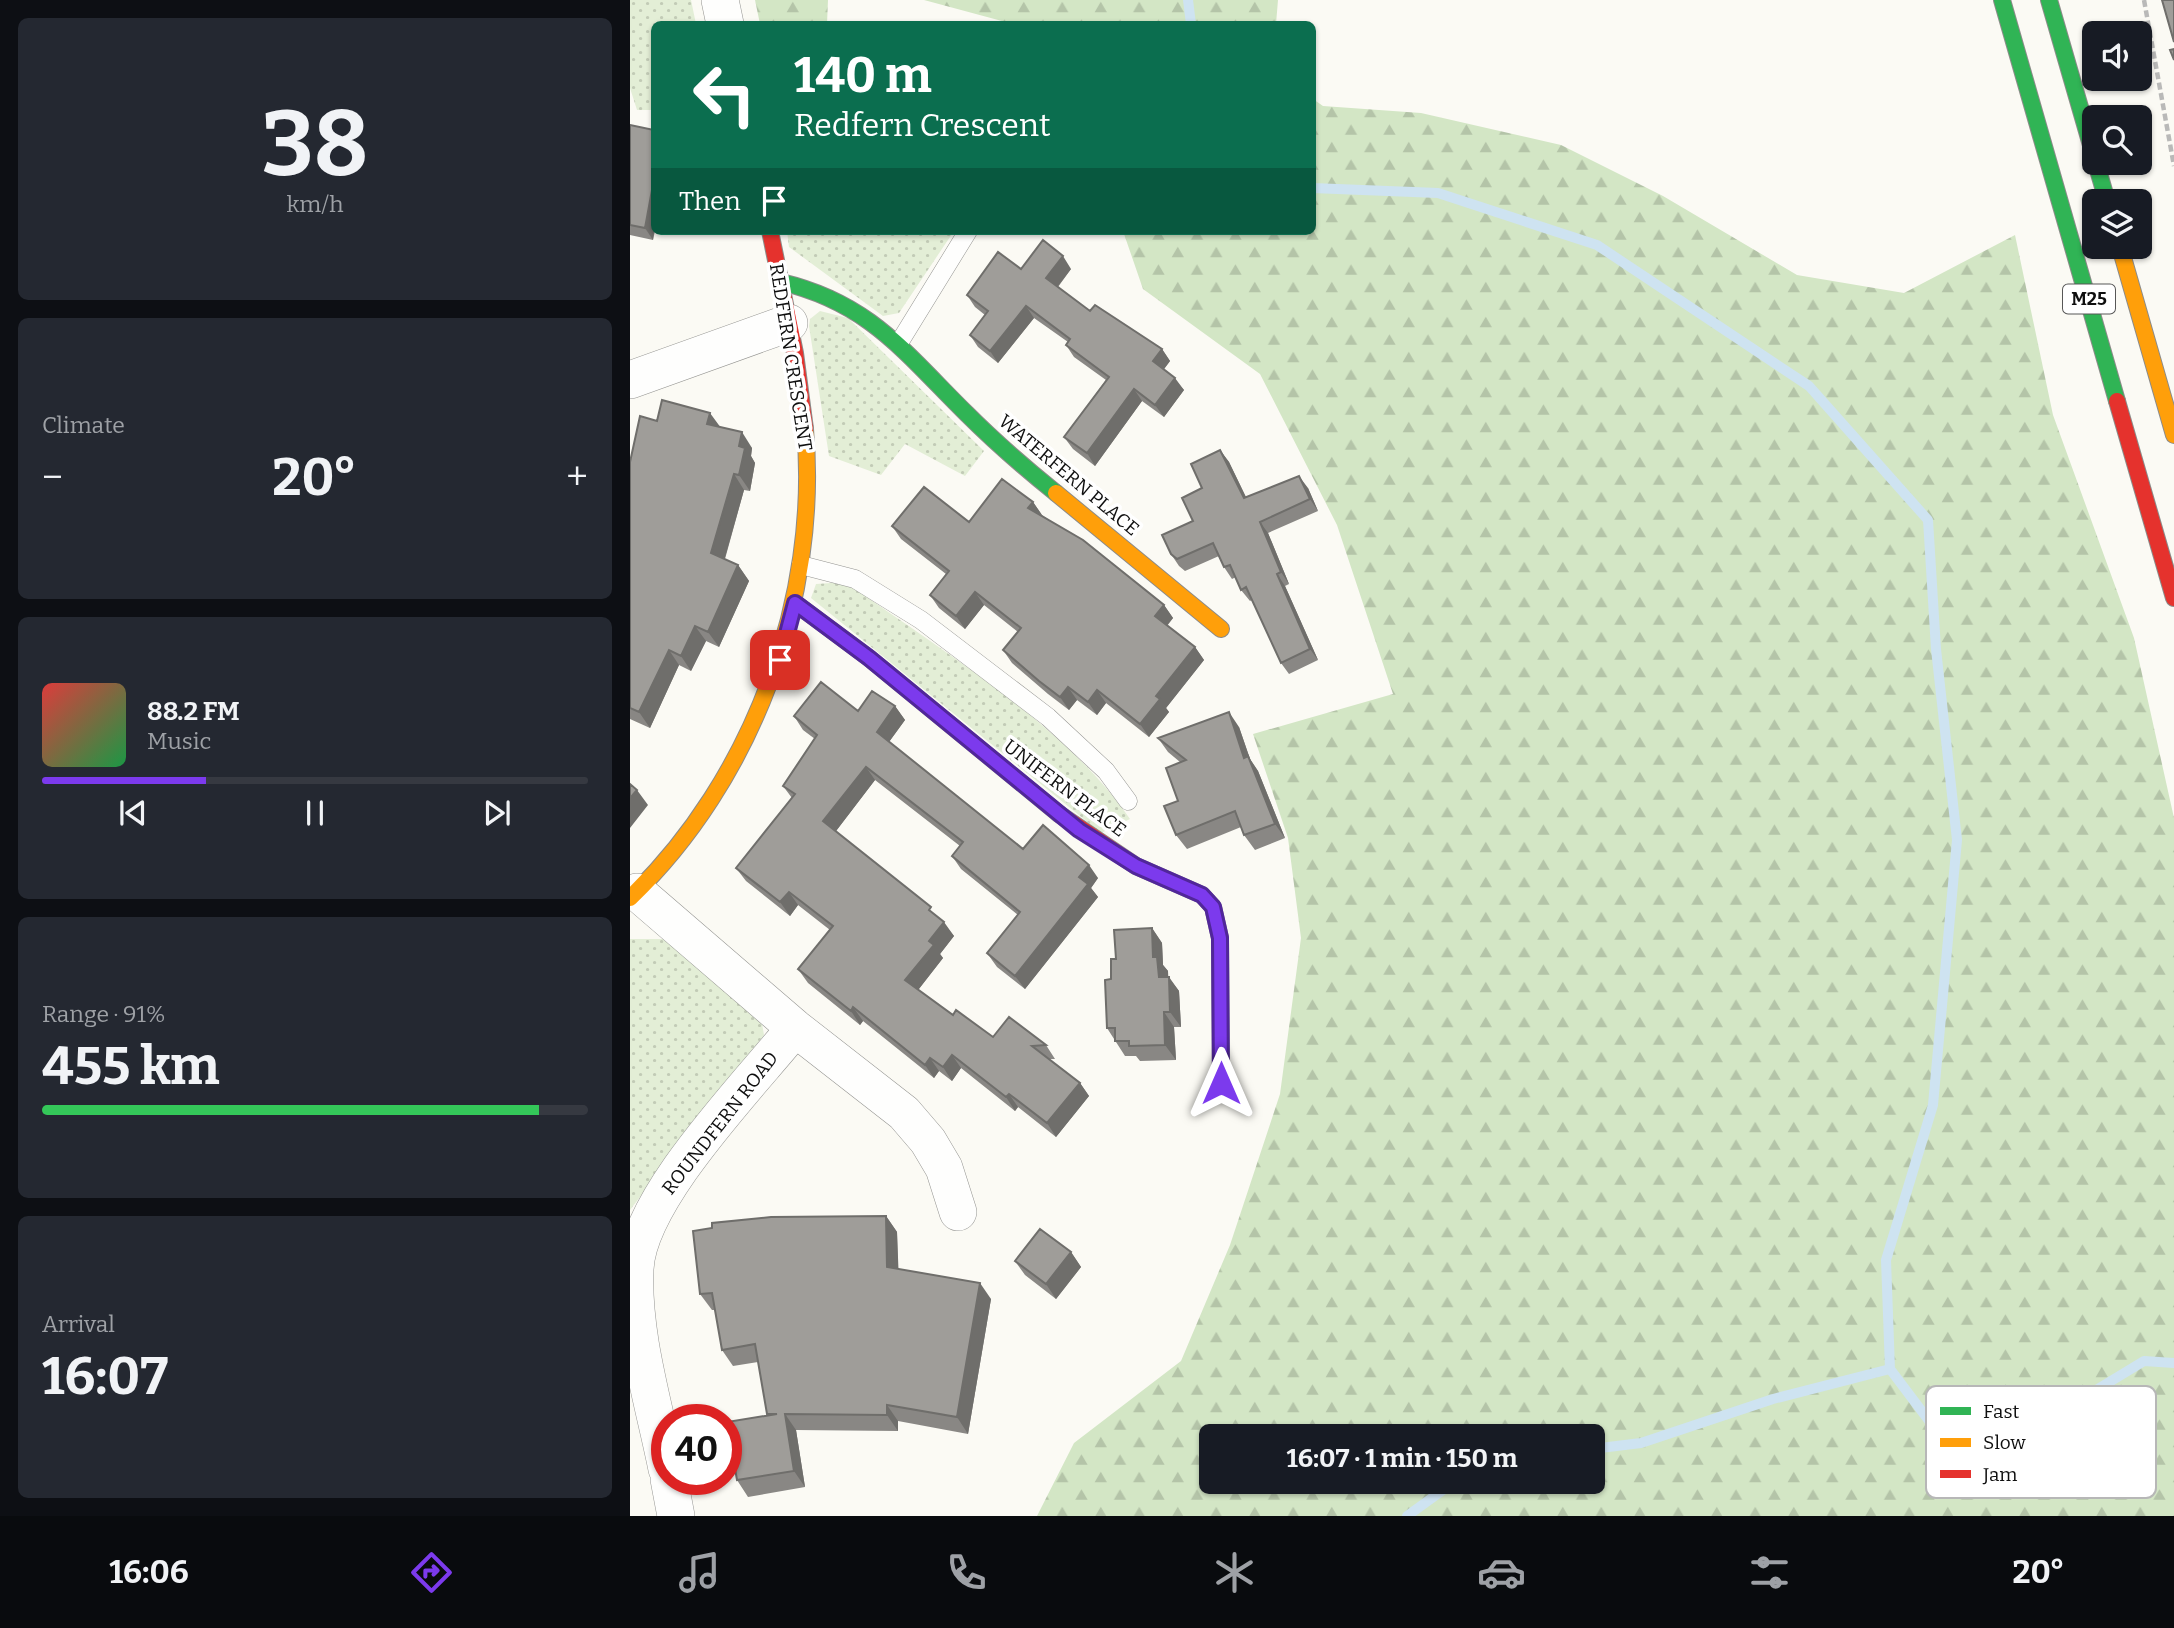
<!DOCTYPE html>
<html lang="en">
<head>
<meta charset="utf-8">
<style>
	:root { --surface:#171b24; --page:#242831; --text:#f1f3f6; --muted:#9ea1a6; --line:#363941; --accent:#7c3aed }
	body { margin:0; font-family:Bitter,serif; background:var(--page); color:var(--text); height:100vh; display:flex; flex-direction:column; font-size:26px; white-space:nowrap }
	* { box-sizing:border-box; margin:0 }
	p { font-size:23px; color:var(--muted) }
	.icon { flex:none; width:38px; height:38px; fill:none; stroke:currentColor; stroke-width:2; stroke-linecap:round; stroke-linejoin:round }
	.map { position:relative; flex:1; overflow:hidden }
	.drawer { display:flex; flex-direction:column; gap:18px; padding:18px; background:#0d0f14; width:630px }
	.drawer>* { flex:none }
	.guide { position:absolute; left:21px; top:21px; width:665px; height:214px; border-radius:10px; box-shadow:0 2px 5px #0004; background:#0b6e4f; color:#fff; overflow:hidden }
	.controls { position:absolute; left:1452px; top:21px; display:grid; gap:14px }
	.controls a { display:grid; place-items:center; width:70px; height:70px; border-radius:10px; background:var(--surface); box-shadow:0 2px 5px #0004; font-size:35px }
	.speed { position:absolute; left:21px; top:1404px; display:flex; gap:14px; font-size:35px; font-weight:700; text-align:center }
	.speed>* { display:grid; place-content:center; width:91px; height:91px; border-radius:50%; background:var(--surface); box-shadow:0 2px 5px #0004; line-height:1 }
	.speed .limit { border:10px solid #d22; background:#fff; color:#111 }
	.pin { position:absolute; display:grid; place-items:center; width:60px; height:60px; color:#fff; margin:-30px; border-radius:14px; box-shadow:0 4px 10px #0006 }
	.me { position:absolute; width:77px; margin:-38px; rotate:0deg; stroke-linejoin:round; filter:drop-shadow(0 0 5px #0008) }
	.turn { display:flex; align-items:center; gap:24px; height:147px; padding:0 28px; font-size:32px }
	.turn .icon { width:91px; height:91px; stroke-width:2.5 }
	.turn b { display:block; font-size:49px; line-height:60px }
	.then { display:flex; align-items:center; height:66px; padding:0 28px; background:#0003; gap:14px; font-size:26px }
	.big { font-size:52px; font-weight:700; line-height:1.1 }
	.drawer .tile { flex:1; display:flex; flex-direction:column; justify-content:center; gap:10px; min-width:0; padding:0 24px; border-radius:10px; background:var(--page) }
	.drawer .dial { align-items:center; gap:0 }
	.dial b { font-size:91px; line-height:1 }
	.song { display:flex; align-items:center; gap:21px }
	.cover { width:84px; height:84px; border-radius:10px; background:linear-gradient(135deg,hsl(0 70% 55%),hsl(140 70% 35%)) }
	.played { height:7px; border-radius:4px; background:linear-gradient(90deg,var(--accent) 30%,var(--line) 30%) }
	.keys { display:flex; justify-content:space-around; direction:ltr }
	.heat { display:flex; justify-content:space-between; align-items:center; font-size:38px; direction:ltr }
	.charge { height:10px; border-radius:5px; background:linear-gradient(90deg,#34c759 91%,var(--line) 0) }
	.trip { position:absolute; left:569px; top:1424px; width:406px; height:70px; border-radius:10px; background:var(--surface); box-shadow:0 2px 5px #0004; font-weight:700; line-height:70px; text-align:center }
	.dock { display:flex; height:112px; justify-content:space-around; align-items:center; background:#090b0e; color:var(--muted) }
	.dock .icon { width:49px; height:49px }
	.dock .active { color:var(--accent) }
	.dock b { font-size:32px; color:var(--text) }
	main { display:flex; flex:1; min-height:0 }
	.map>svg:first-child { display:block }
</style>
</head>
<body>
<main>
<section class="drawer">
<div class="tile dial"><b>38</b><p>km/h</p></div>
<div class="tile"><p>Climate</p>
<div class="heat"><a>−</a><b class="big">20°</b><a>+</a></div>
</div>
<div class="tile">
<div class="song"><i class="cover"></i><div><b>88.2 FM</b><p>Music</p></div></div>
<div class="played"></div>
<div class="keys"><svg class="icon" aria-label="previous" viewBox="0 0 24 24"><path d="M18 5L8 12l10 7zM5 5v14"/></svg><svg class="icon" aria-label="pause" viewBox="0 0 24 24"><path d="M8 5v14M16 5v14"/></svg><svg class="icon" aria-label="next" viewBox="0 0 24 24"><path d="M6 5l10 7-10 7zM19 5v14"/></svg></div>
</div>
<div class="tile"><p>Range · 91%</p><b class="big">455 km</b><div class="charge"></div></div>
<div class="tile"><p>Arrival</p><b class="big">16:07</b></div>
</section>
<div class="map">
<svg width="1544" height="1516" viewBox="0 0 1544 1516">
	<defs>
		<pattern id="grass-dots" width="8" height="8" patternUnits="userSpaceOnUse" patternTransform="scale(1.75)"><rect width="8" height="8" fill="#e3eed6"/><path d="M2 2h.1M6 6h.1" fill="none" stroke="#c2cbb6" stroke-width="1.8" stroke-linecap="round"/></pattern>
		<pattern id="forest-firs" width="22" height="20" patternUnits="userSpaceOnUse" patternTransform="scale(1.75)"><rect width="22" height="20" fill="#d3e6c5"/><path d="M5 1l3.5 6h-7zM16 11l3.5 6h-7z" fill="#b4c4a8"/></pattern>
	</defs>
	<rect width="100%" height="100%" fill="#fbfaf4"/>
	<path fill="url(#grass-dots)" d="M 0,0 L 61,0 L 66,24 L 24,24 L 24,110 L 7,110 L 0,88 Z
		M 157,231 L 324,231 L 269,313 L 253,316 L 159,247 Z
		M 190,311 L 218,318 L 354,451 L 335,476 L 275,444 L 251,475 L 199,456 L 179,326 L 180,319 Z
		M 216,582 C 311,651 434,723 500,819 L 471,833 L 181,598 L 186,584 Z
		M 0,939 L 33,939 L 131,1018 L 134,1035 L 0,1210 Z"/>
	<path fill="url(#forest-firs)" fill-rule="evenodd" d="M 125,0 L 198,0 L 197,24 L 130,24 Z
		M 294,0 L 648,0 L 646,24 L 383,24 Z
		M 683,99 L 693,106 L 791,113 L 931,145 L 1033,196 L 1167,275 L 1274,293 L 1385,235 L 1423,415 L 1504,638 L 1544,818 L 1544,1516 L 407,1516 L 444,1443 L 551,1361 L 600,1245 L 650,1094 L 671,938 L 658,838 L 623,734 L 763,694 L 707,525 L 630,374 L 513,289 L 493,231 L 682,231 ZM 581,1437 L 962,1437 L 962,1482 L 581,1482 Z"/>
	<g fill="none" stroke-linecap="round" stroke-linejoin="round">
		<path stroke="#cee3f1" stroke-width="10" d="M 558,0 L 561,24
			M 682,188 L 808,193 L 967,245 L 1179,386 L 1298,520 L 1306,649 L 1327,840 L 1303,1105 L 1256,1260 L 1260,1369 L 1143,1399 L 1011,1443 L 962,1449
			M 1260,1369 L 1306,1430 L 1318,1428 L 1352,1410 L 1404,1418 L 1430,1412 L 1514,1361 L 1544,1363
			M 777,1516 L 824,1482"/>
		<defs>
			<path id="lane" d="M 269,343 L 338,231
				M 171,565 L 225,579 L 291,620 L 418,717 L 476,771 L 498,801"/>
			<path id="street" d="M 90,0 L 95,24
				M 0,380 L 159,323
				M 7,892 L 165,1028 L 274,1113 L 298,1141 L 314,1168 L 328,1212
				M 37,1469 C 24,1404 2,1335 5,1269 C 8,1198 120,1084 165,1028
				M 39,1479 L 46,1516"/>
			<path id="fast" d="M 1372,0 L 1487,401
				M 1419,0 L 1465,159
				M 1466,163 L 1477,201
				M 151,282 C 240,303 275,353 337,414 C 365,442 395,468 426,493
				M 165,603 L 239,658 L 429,814"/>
			<path id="slow" d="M 1490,247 L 1544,435
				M 426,493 L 591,629
				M 0,898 C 123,780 190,598 175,429"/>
			<path id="jam" d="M 140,231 L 165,353 L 175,429
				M 1487,401 L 1544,598
				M 429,814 L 506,866 L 572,895 L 583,907 L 590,938 L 591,1083"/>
		</defs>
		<use href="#lane" stroke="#959592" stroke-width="19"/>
		<use href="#street" stroke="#959592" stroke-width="38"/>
		<use href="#fast" stroke="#8c8b89" stroke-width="18"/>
		<use href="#slow" stroke="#8c8b89" stroke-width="18"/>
		<use href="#jam" stroke="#8c8b89" stroke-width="18"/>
		<path stroke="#b9b9b8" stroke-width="4.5" stroke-dasharray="7 3.5" stroke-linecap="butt" d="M 1514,0 L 1544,166"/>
		<use href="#lane" stroke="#fefefd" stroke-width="18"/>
		<use href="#street" stroke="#fefefd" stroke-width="37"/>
		<use href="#fast" stroke="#30b455" stroke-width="16"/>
		<use href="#slow" stroke="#ff9f0a" stroke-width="16"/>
		<use href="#jam" stroke="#e5322d" stroke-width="16"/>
	</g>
	<path fill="#898784" d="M 0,125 L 24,130 L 25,231 L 23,240 L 0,235 Z
		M 391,269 L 441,269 L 428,287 L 460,311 L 532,349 L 540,361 L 534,369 L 554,390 L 534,417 L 512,401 L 465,466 L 443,449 L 434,437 L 476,380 L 444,357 L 436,345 L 438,342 L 404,318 L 368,363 L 348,347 L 340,335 L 355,315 L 345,307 L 337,295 Z
		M 27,421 L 90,427 L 122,448 L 121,456 L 125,463 L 120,491 L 114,490 L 95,559 L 108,565 L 119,581 L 89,647 L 76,641 L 61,671 L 49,665 L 20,728 L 0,719 L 0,462 Z
		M 590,450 L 599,462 L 616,497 L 678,488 L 688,511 L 638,533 L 659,584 L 655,586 L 688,660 L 659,674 L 651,663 L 622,600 L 620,601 L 611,590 L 606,577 L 602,579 L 594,567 L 589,556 L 555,571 L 549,566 L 541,554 L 563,521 L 572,488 Z
		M 403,502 L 412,515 L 534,605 L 543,618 L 537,626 L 565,647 L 574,660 L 536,708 L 539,712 L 519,737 L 476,703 L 467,715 L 447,700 L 439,710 L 418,694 L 382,663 L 373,650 L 388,632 L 354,605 L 335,629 L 309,608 L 300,595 L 316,574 L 271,539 L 262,526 L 339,522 Z
		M 265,706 L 275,720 L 259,742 L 393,849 L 468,878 L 461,888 L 468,897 L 395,989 L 367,967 L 357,953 L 388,915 L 331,869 L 322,856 L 330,846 L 245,780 L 206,831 L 308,917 L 324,936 L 310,954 L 313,958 L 288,990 L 323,1015 L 363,1037 L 416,1045 L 425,1059 L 419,1059 L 450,1083 L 459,1096 L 426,1137 L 388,1107 L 385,1111 L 331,1068 L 322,1081 L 309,1071 L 304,1078 L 233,1021 L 230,1025 L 178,983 L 168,969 L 200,930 L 168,905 L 160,916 L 116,881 L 106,868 L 162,798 L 153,786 L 185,739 L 173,730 L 164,716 L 228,711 Z
		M 609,727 L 620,759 L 628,771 L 655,838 L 625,850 L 614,835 L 611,827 L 557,849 L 546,835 L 550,762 L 538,752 L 528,738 Z
		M 522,928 L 532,943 L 533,965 L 538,971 L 538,977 L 549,991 L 551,1027 L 544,1027 L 546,1060 L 510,1061 L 506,1056 L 495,1056 L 477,1028 L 481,979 L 486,959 Z
		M 256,1216 L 267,1232 L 268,1269 L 361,1299 L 338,1434 L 268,1421 L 268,1431 L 166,1430 L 175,1487 L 118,1497 L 107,1480 L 138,1415 L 128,1362 L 103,1366 L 92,1350 L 85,1310 L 82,1310 L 70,1294 Z
		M 441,1252 L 451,1267 L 426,1299 L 395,1275 L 385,1261 Z"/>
	<path fill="#6f6e6b" d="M 24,179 L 24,231 L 23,240 L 15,228 Z
		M 433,256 L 441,269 L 425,290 L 416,278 Z
		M 396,306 L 404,318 L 368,363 L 360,351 Z
		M 532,349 L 540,361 L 531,373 L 523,361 Z
		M 545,378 L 554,390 L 534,417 L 525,405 Z
		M 504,389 L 512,401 L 465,466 L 457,453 Z
		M 80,413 L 91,428 L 77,424 Z
		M 112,432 L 122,448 L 121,456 L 125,463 L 120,491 L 109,475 L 109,446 Z
		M 590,450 L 599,462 L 622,510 L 614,498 Z
		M 104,474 L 114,490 L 92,568 L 81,553 Z
		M 669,476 L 678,488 L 688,511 L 680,499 Z
		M 403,502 L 412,515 L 398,508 Z
		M 630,522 L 638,533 L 659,584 L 651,572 Z
		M 108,565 L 119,581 L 89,647 L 78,632 Z
		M 647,574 L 655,586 L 688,660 L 680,649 Z
		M 345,592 L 354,605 L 335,629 L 326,616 Z
		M 534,605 L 543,618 L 534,629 L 525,616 Z
		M 65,626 L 76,641 L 61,671 L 51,656 Z
		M 565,647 L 574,660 L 536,708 L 539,712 L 519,737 L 510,724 L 526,696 Z
		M 39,650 L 49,665 L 20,728 L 9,712 Z
		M 438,687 L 447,700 L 439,710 L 430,697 Z
		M 467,690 L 476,703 L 467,715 L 458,702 Z
		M 265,706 L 275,720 L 256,746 L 247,732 Z
		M 599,712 L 609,727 L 620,759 L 628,771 L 655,838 L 645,824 L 614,758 Z
		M 236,767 L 245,780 L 203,835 L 193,821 Z
		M 7,790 L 18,805 L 0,828 L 0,798 Z
		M 459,865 L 468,878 L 461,888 L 468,897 L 395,989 L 385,976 L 449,877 Z
		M 159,892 L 168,905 L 160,916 L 150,902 Z
		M 314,922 L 324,936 L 310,954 L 313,958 L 285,994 L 275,980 L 299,941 Z
		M 522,928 L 532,943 L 533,965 L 538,971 L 539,992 L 529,977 L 523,957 Z
		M 539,977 L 549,991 L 551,1027 L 540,1012 Z
		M 223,1007 L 233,1021 L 230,1025 L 221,1011 Z
		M 534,1012 L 544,1027 L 546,1060 L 535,1045 Z
		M 322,1055 L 331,1068 L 322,1081 L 313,1067 Z
		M 300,1058 L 309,1071 L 304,1078 L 295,1065 Z
		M 450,1083 L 459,1096 L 426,1137 L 417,1123 Z
		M 379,1094 L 388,1107 L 385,1111 L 376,1097 Z
		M 256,1216 L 267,1232 L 269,1283 L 257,1267 Z
		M 441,1252 L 451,1267 L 426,1299 L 416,1284 Z
		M 350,1283 L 361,1299 L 338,1434 L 327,1417 Z
		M 257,1405 L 268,1421 L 268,1431 L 257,1415 Z
		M 155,1414 L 166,1430 L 175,1487 L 164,1471 Z"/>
	<path fill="#9f9d99" stroke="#6f6e6b" stroke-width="2" d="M 1532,0 L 1544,0 L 1544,42 Z
		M 1544,49 L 1544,60 L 1540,50 Z
		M 0,125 L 24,130 L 24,179 L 15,228 L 0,225 Z
		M 413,240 L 433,256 L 416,278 L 460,311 L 465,305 L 532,349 L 523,361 L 545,378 L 525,405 L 504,389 L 457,453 L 434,437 L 479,377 L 436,345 L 440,339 L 396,306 L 360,351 L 340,335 L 358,311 L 337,295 L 368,252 L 391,269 Z
		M 32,400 L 80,413 L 77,424 L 112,432 L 109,446 L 115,448 L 109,475 L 104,474 L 81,553 L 108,565 L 78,632 L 65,626 L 51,656 L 39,650 L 9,712 L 0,708 L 0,462 L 10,416 L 27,421 Z
		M 590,450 L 614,498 L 669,476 L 680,499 L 630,522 L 651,572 L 647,574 L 680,649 L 651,663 L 616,587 L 611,590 L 600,565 L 594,567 L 583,543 L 547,559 L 541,554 L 532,535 L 563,521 L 552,498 L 572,488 L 561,464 Z
		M 372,479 L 403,502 L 398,508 L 453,540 L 534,605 L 525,616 L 565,647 L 526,696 L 530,699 L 510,724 L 467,690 L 458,702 L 438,687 L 430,697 L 409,681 L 373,650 L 391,628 L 345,592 L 326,616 L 300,595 L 319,571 L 262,526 L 294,487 L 339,522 Z
		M 191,682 L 228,711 L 242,691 L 265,706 L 247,732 L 393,849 L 413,825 L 459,865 L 449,877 L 458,884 L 385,976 L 357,953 L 390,912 L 322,856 L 333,842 L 236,767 L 193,821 L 301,907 L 299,910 L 314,922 L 299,941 L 304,945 L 275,980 L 323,1015 L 326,1010 L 363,1037 L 379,1017 L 416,1045 L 402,1046 L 450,1083 L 417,1123 L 379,1094 L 376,1097 L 322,1055 L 313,1067 L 300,1058 L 295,1065 L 223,1007 L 221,1011 L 168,969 L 203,926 L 159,892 L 150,902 L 106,868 L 165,794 L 153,786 L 187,735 L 164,716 Z
		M 599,712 L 614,758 L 618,756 L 645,824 L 614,835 L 605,811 L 546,835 L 534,806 L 548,801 L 536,768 L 556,760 L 528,738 Z
		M 0,784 L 7,790 L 0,798 Z
		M 522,928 L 523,957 L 527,957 L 529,977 L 539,977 L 540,1012 L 534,1012 L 535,1045 L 499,1046 L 499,1041 L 485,1041 L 485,1028 L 477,1028 L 475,980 L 481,979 L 481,959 L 486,959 L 484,930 Z
		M 256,1216 L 257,1267 L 350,1283 L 327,1417 L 257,1405 L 257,1415 L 155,1414 L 164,1471 L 107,1480 L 97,1422 L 147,1414 L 137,1414 L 125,1344 L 92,1350 L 82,1293 L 70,1294 L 63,1231 L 82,1228 L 82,1223 L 141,1217 Z
		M 410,1229 L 441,1252 L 416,1284 L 385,1261 Z"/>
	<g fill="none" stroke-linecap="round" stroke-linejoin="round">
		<defs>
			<path id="route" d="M 150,660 L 165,603 L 239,658 L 449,830 L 506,866 L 572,895 L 583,907 L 590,938 L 591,1083"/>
		</defs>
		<use href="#route" stroke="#51269a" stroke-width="18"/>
		<use href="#route" stroke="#7c3aed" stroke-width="12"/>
	</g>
	<g text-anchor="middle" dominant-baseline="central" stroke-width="7" stroke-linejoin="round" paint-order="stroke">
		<rect fill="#fff" stroke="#575757" stroke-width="2" x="1433" y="284.5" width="52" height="29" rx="5"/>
		<g font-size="18" font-weight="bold" fill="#0f0f0f">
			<text x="1459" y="299">M25</text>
		</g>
		<g font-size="19" fill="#0f0f0f" stroke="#fff">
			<text transform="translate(161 357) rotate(81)">REDFERN CRESCENT</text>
			<text transform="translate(439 475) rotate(40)">WATERFERN PLACE</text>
			<text transform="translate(435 788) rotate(37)">UNIFERN PLACE</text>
			<text transform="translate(90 1123) rotate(-52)">ROUNDFERN ROAD</text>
		</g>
	</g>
	<rect x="1296" y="1386" width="230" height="112" rx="10" fill="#fff" stroke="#b7b7b7" stroke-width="2"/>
	<rect x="1310" y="1407" width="31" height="8" fill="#30b455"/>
	<rect x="1310" y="1438" width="31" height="9" fill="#ff9f0a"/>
	<rect x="1310" y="1470" width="31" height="8" fill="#e5322d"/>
	<g font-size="19" fill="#0f0f0f">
		<text x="1353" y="1418">Fast</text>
		<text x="1353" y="1449">Slow</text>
		<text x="1353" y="1481">Jam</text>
	</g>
</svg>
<div class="controls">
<a><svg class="icon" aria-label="sound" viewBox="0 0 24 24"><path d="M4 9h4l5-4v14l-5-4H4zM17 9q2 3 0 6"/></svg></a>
<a><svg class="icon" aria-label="search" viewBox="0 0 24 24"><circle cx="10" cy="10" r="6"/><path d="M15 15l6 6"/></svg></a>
<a><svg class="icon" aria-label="layers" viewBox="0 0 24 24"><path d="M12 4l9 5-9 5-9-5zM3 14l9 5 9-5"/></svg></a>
</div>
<div class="speed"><div class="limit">40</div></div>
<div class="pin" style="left:150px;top:660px;background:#d93025"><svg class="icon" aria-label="arrive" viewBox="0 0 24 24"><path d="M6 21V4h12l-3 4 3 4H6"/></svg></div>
<svg class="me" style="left:591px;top:1083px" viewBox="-20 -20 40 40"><path d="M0-17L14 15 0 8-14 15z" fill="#7c3aed" stroke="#fff" stroke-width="4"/></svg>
<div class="trip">16:07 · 1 min · 150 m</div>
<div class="guide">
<div class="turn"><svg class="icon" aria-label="left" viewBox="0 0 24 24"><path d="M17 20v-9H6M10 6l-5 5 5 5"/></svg><div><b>140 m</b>Redfern Crescent</div></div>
<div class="then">Then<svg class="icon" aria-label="arrive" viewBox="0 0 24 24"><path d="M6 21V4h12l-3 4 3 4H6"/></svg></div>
</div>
</div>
</main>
<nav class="dock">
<b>16:06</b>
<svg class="icon active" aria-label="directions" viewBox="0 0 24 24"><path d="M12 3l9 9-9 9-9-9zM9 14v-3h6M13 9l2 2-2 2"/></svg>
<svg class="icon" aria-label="music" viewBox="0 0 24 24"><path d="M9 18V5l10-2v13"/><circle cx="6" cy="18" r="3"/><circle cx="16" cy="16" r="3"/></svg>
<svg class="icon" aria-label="phone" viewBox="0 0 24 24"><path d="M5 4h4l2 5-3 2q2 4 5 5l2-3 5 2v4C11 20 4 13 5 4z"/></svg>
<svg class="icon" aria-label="climate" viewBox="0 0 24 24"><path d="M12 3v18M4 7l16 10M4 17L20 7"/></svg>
<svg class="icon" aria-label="car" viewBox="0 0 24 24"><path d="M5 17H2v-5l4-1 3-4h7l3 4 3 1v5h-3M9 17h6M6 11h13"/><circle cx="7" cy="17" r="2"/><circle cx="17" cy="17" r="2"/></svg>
<svg class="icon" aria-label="filters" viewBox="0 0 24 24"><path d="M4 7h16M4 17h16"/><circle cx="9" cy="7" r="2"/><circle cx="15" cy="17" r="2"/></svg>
<b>20°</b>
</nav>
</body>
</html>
